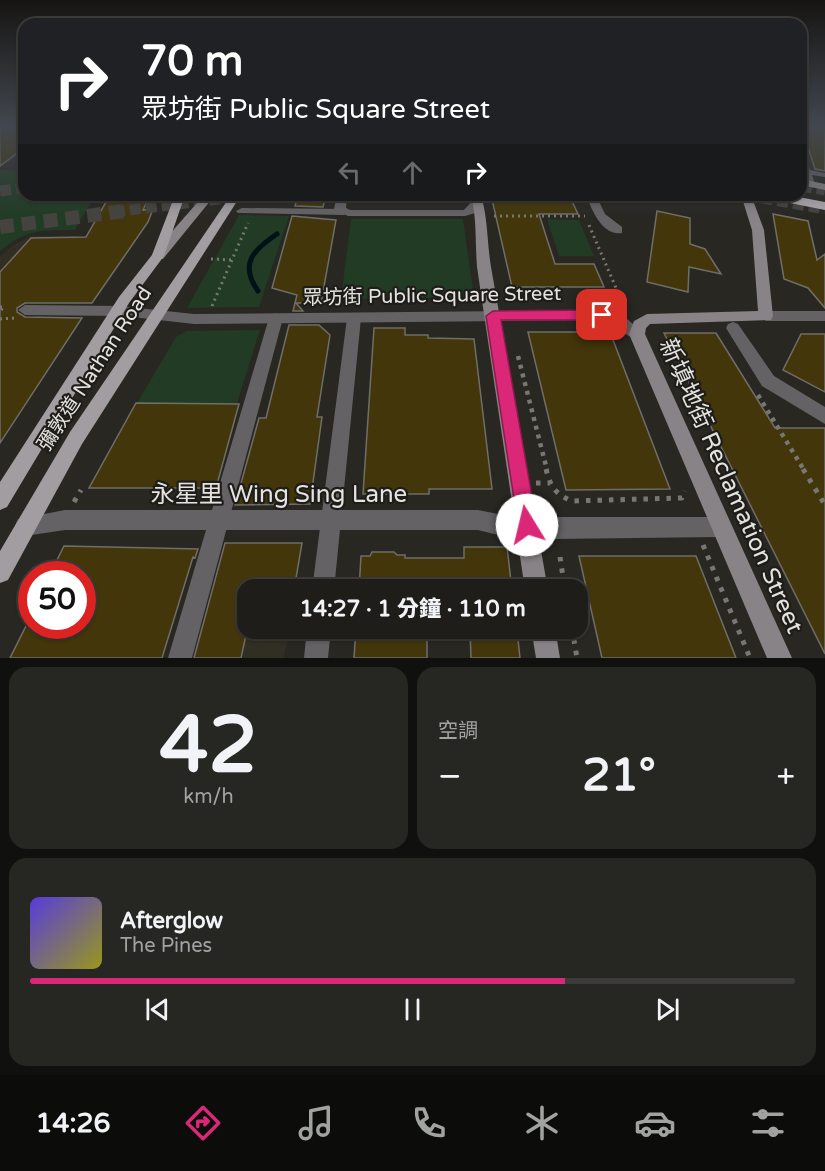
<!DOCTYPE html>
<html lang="zh-TW">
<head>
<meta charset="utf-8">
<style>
	:root { --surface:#1e1d1a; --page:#262623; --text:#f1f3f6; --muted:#a1a2a2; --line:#3c3b39; --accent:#db2777 }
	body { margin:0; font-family:"Varela Round","Noto Sans TC",sans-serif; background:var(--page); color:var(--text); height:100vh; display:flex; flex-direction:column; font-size:22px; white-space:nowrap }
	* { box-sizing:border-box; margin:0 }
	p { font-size:20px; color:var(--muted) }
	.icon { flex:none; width:33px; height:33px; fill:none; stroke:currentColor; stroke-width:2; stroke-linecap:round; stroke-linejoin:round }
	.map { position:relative; height:658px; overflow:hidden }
	.drawer { display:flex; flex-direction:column; gap:9px; padding:9px; background:#10100e; flex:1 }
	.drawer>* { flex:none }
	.top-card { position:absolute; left:18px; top:18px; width:789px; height:183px; border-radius:18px; box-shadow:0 2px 4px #0004,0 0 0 2px var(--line); background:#202124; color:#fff; overflow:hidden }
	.speed { position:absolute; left:18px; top:561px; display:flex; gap:12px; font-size:30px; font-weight:700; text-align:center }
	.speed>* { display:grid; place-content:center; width:78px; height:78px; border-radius:50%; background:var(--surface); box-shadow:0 2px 4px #0004,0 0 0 2px var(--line); line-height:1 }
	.speed .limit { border:9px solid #d22; background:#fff; color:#111 }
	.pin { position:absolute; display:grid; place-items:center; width:51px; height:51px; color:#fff; margin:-26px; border-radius:12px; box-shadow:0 3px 9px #0006 }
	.me { position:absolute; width:66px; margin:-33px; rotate:351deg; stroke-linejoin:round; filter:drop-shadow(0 0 4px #0008) }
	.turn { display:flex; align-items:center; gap:21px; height:126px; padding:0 24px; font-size:27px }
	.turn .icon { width:78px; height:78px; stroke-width:2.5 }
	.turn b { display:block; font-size:42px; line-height:51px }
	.lanes { display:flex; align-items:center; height:57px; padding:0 24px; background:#0003; justify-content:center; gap:30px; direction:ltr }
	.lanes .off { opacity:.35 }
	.big { font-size:45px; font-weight:800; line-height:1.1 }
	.drawer .tile { flex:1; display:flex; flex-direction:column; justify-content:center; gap:9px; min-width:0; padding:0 21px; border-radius:18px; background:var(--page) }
	.drawer .dial { align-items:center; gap:0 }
	.dial b { font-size:78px; line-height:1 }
	.song { display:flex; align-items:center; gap:18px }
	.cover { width:72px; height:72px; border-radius:9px; background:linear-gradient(135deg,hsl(250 70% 55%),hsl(60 70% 35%)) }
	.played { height:6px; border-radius:3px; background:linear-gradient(90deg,var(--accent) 70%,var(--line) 70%) }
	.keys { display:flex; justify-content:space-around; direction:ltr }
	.heat { display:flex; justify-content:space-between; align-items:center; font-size:33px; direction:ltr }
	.drawer .tiles { flex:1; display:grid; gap:9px; grid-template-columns:1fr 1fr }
	.tile:last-child { grid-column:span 2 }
	.trip { position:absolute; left:237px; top:579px; width:351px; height:60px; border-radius:18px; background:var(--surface); box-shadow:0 2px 4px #0004,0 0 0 2px var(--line); font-weight:800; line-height:60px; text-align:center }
	.menu { display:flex; height:96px; justify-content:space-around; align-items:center; background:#0c0c0a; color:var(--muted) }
	.menu .icon { width:42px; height:42px }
	.menu .current { color:var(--accent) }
	.menu b { font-size:27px; color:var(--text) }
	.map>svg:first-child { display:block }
</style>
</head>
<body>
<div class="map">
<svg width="825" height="658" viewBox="0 0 825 658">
	<rect width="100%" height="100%" fill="#282722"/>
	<path fill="#312e23" d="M 31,236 L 63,236 L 6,305 L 0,305 L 0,256 L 12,246 Z
		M 247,626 L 248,628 L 289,629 L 284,658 L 193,658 L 200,627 Z"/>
	<path fill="#213b25" d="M 0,170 L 24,171 L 24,195 L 95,195 L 75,230 C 42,230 27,229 0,251 Z
		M 239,215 L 289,216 L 259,307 L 187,308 Z
		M 351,219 L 463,219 L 474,297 L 341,299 Z
		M 547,219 L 579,220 L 594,256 L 559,256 Z
		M 260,330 L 237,403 L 137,403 L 176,337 L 186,331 Z"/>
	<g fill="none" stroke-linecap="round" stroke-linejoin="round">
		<path stroke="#001218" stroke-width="5" d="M 258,291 C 239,264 253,250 277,234"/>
	</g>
	<path fill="#42360a" stroke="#6f6e68" stroke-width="1.5" d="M 8,125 L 24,125 L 24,148 L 0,166 L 0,130 Z
		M 801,125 L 825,125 L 825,171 L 815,169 Z
		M 110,195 L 150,195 L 143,210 L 153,209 L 148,222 L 92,303 L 25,303 L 17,308 L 17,312 L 25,317 L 82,318 L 0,443 L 0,272 L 31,238 L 86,237 Z
		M 298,195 L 326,195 L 323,207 L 295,206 Z
		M 491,195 L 569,195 L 578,214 L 539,214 L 555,264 L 594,264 L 604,287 L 512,287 Z
		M 657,211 L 690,218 L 690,244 L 705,249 L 721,274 L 689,267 L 688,292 L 647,282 Z
		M 773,214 L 808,221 L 817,260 L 825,254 L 825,308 L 808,288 L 784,279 Z
		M 292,216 L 336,220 L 321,303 L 296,303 L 303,311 L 293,311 L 297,295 L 272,288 Z
		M 289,325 L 319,325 L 330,335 L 317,417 L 322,417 L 310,504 L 235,505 L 259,418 L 266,418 Z
		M 374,328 L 405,328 L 405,335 L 428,335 L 428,338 L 474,339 L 492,489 L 429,489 L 429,494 L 363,494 Z
		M 528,332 L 610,332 L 670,489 L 566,490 Z
		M 664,333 L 716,333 L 775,428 L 825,428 L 825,654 Z
		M 801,334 L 825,334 L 825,392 L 783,370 Z
		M 136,403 L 239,404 L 216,488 L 89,488 Z
		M 225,543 L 302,543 L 294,590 L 248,590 L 248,626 L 241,658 L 194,658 Z
		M 64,546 L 198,549 L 195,558 L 193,557 L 162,658 L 10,658 L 26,626 L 82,626 L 82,574 L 50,574 Z
		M 464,547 L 507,547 L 512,590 L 359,590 L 361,556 L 370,556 L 372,552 L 394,552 L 397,555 L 405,555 L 405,558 L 464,558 Z
		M 579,556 L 696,556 L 736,658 L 602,658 Z
		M 356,628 L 427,628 L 427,658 L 354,658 Z
		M 470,629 L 517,630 L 520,658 L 471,658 Z"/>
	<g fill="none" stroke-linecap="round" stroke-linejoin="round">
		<path stroke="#44433e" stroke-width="11" stroke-dasharray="11 5" stroke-linecap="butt" d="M 801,186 L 825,190
			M 0,191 L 24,188
			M 746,195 L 825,209
			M 114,212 L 250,195"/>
		<path stroke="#44433e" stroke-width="14" stroke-dasharray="14 8" stroke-linecap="butt" d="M 0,227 L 125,211"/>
		<path stroke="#787773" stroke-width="3" stroke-dasharray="2 4" stroke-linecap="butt" d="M 494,216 L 585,216
			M 589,225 L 622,302
			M 211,259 L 233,260
			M 212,306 L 248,223
			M 0,307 L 4,307 L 0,311
			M 0,319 L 15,318"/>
		<path stroke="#787773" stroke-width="4.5" stroke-dasharray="4 5" stroke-linecap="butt" d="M 518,356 L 547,470
			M 758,395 L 804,470"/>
		<path stroke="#787773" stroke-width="5" stroke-dasharray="4.5 7" stroke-linecap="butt" d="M 546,469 C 551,488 554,492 571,501 L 682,498 L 685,491
			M 803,469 L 825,505
			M 536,483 L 550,483
			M 74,502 L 81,490
			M 703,545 L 750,658
			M 560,557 L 565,590
			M 572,628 L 577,658"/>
		<path fill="#646264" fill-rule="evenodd" d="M 801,150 L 804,152 L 810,170 L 825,173 L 825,177 L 812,175 L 815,184 L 814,186 L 807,184 L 801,163 Z"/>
		<path fill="#646264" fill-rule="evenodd" d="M 242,208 L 344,209 L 350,212 L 344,215 L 238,213 L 236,211 Z
			M 733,322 L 738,324 L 774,376 L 825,407 L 825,424 L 762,386 L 726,328 L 728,324 Z"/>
		<path fill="#646264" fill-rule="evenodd" d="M 337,195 L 347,195 L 346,208 L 350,210 L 464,210 L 473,200 L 481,200 L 483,202 L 475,213 L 465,216 L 348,216 L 334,209 Z
			M 586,195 L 596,195 L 605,214 L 622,227 L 622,233 C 602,236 592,210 586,195 Z
			M 25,305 L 119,306 L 126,311 L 119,316 L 25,315 L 18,310 Z
			M 276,313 L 283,318 L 192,658 L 168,658 L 269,318 Z
			M 354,313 L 361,318 L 334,590 L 312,590 L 347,318 Z
			M 307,628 L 331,628 L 328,658 L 304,658 Z"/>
		<path fill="#646264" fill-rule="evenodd" d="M 119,306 L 194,314 L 602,310 L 621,314 L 645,334 L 642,338 C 628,342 616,323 602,320 L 194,324 L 114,315 L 112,311 Z
			M 766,311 L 825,311 L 825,321 L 766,321 L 759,316 Z
			M 525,502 L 553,517 L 720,517 L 727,520 L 730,527 L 727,534 L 720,537 L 552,539 L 537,532 L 540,539 L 537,547 L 529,550 L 502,536 L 478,530 L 65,530 L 25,536 L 18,533 L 15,526 L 18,519 L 65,510 L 478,510 L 498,514 L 526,526 L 518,519 L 515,512 L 518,505 Z"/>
		<path fill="#878386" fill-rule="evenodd" d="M 801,179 L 825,184 L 825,190 L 801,185 Z
			M 204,195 L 215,195 L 163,259 L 153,259 L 152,256 L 153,253 Z
			M 471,195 L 481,195 C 488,219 487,242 491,267 L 548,590 L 525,590 L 477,267 C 475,242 477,219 471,195 Z
			M 741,195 L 751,195 L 764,230 L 773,316 L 771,320 L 650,324 L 646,328 L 645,334 L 792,658 L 767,658 L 629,334 L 634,321 L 647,314 L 758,311 L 752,230 Z
			M 531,628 L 555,628 L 560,658 L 536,658 Z"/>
		<path fill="#a19da1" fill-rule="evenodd" d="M 175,195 L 185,195 L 164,256 L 129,303 L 7,507 L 0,510 L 0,482 L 119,297 L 152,255 Z
			M 231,195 L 241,195 L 82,444 L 8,580 L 0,583 L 0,551 L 70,432 Z"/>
		<path fill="#ada8ad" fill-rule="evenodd" d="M 764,195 L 788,195 L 825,202 L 825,210 L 770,199 Z"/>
	</g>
	<linearGradient id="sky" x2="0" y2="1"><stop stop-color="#161513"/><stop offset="0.58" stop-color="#42474f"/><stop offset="1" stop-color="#42474f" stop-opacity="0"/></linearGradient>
	<rect width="825" height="217" fill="url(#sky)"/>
	<path fill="#db2777" stroke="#8e194d" stroke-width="1.5" d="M 602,310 L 608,315 L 602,320 L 501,320 L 537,525 L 534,532 L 527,535 L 521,532 L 518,525 L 486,316 L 493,311 Z"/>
	<g text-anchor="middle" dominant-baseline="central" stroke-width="4.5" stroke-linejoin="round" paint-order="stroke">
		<g font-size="20" fill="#e4e3e0" stroke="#1f1d19">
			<text transform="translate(432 296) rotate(-1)">眾坊街 Public Square Street</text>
			<text transform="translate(95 369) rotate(-57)">彌敦道 Nathan Road</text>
		</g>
		<g font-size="24" fill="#e4e3e0" stroke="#1f1d19">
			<text transform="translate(731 486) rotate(66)">新填地街 Reclamation Street</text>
			<text x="279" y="494">永星里 Wing Sing Lane</text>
		</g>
	</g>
</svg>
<div class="speed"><div class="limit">50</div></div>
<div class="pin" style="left:602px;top:315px;background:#d93025"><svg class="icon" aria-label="arrive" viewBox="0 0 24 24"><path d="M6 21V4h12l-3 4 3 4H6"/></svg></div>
<svg class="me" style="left:527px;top:525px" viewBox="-20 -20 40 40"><circle r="19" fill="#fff"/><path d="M0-13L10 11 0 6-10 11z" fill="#db2777"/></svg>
<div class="trip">14:27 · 1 分鐘 · 110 m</div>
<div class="top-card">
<div class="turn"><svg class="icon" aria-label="right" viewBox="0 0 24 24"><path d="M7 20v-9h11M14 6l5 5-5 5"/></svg><div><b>70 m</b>眾坊街 Public Square Street</div></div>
<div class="lanes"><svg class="icon off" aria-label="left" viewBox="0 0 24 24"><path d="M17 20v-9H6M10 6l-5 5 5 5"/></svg><svg class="icon off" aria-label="ahead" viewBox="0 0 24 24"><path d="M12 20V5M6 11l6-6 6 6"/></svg><svg class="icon" aria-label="right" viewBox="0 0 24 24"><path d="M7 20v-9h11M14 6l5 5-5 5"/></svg></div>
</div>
</div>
<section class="drawer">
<div class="tiles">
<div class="tile dial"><b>42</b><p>km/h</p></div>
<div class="tile"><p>空調</p>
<div class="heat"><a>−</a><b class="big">21°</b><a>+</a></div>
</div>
<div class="tile">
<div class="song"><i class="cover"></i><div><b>Afterglow</b><p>The Pines</p></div></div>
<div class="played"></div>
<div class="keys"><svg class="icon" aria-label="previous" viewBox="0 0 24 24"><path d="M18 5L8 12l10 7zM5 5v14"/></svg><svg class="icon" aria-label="pause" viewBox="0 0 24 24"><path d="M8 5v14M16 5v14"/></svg><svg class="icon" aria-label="next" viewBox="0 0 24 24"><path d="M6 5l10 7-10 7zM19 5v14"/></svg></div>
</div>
</div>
</section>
<nav class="menu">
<b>14:26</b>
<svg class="icon current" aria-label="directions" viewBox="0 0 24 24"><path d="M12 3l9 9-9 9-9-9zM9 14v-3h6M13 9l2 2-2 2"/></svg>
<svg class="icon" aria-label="music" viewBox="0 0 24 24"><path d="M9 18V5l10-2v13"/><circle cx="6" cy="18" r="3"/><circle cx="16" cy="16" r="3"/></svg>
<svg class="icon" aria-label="phone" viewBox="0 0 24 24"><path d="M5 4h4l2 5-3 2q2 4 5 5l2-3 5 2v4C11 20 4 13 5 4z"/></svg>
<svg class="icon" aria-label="climate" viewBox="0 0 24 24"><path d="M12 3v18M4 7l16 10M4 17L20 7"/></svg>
<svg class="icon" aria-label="car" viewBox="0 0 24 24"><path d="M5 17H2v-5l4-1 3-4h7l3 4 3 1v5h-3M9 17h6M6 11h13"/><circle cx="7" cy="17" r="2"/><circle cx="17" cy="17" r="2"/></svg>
<svg class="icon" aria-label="filters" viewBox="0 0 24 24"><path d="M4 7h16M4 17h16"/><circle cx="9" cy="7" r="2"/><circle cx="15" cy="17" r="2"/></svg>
</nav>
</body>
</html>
